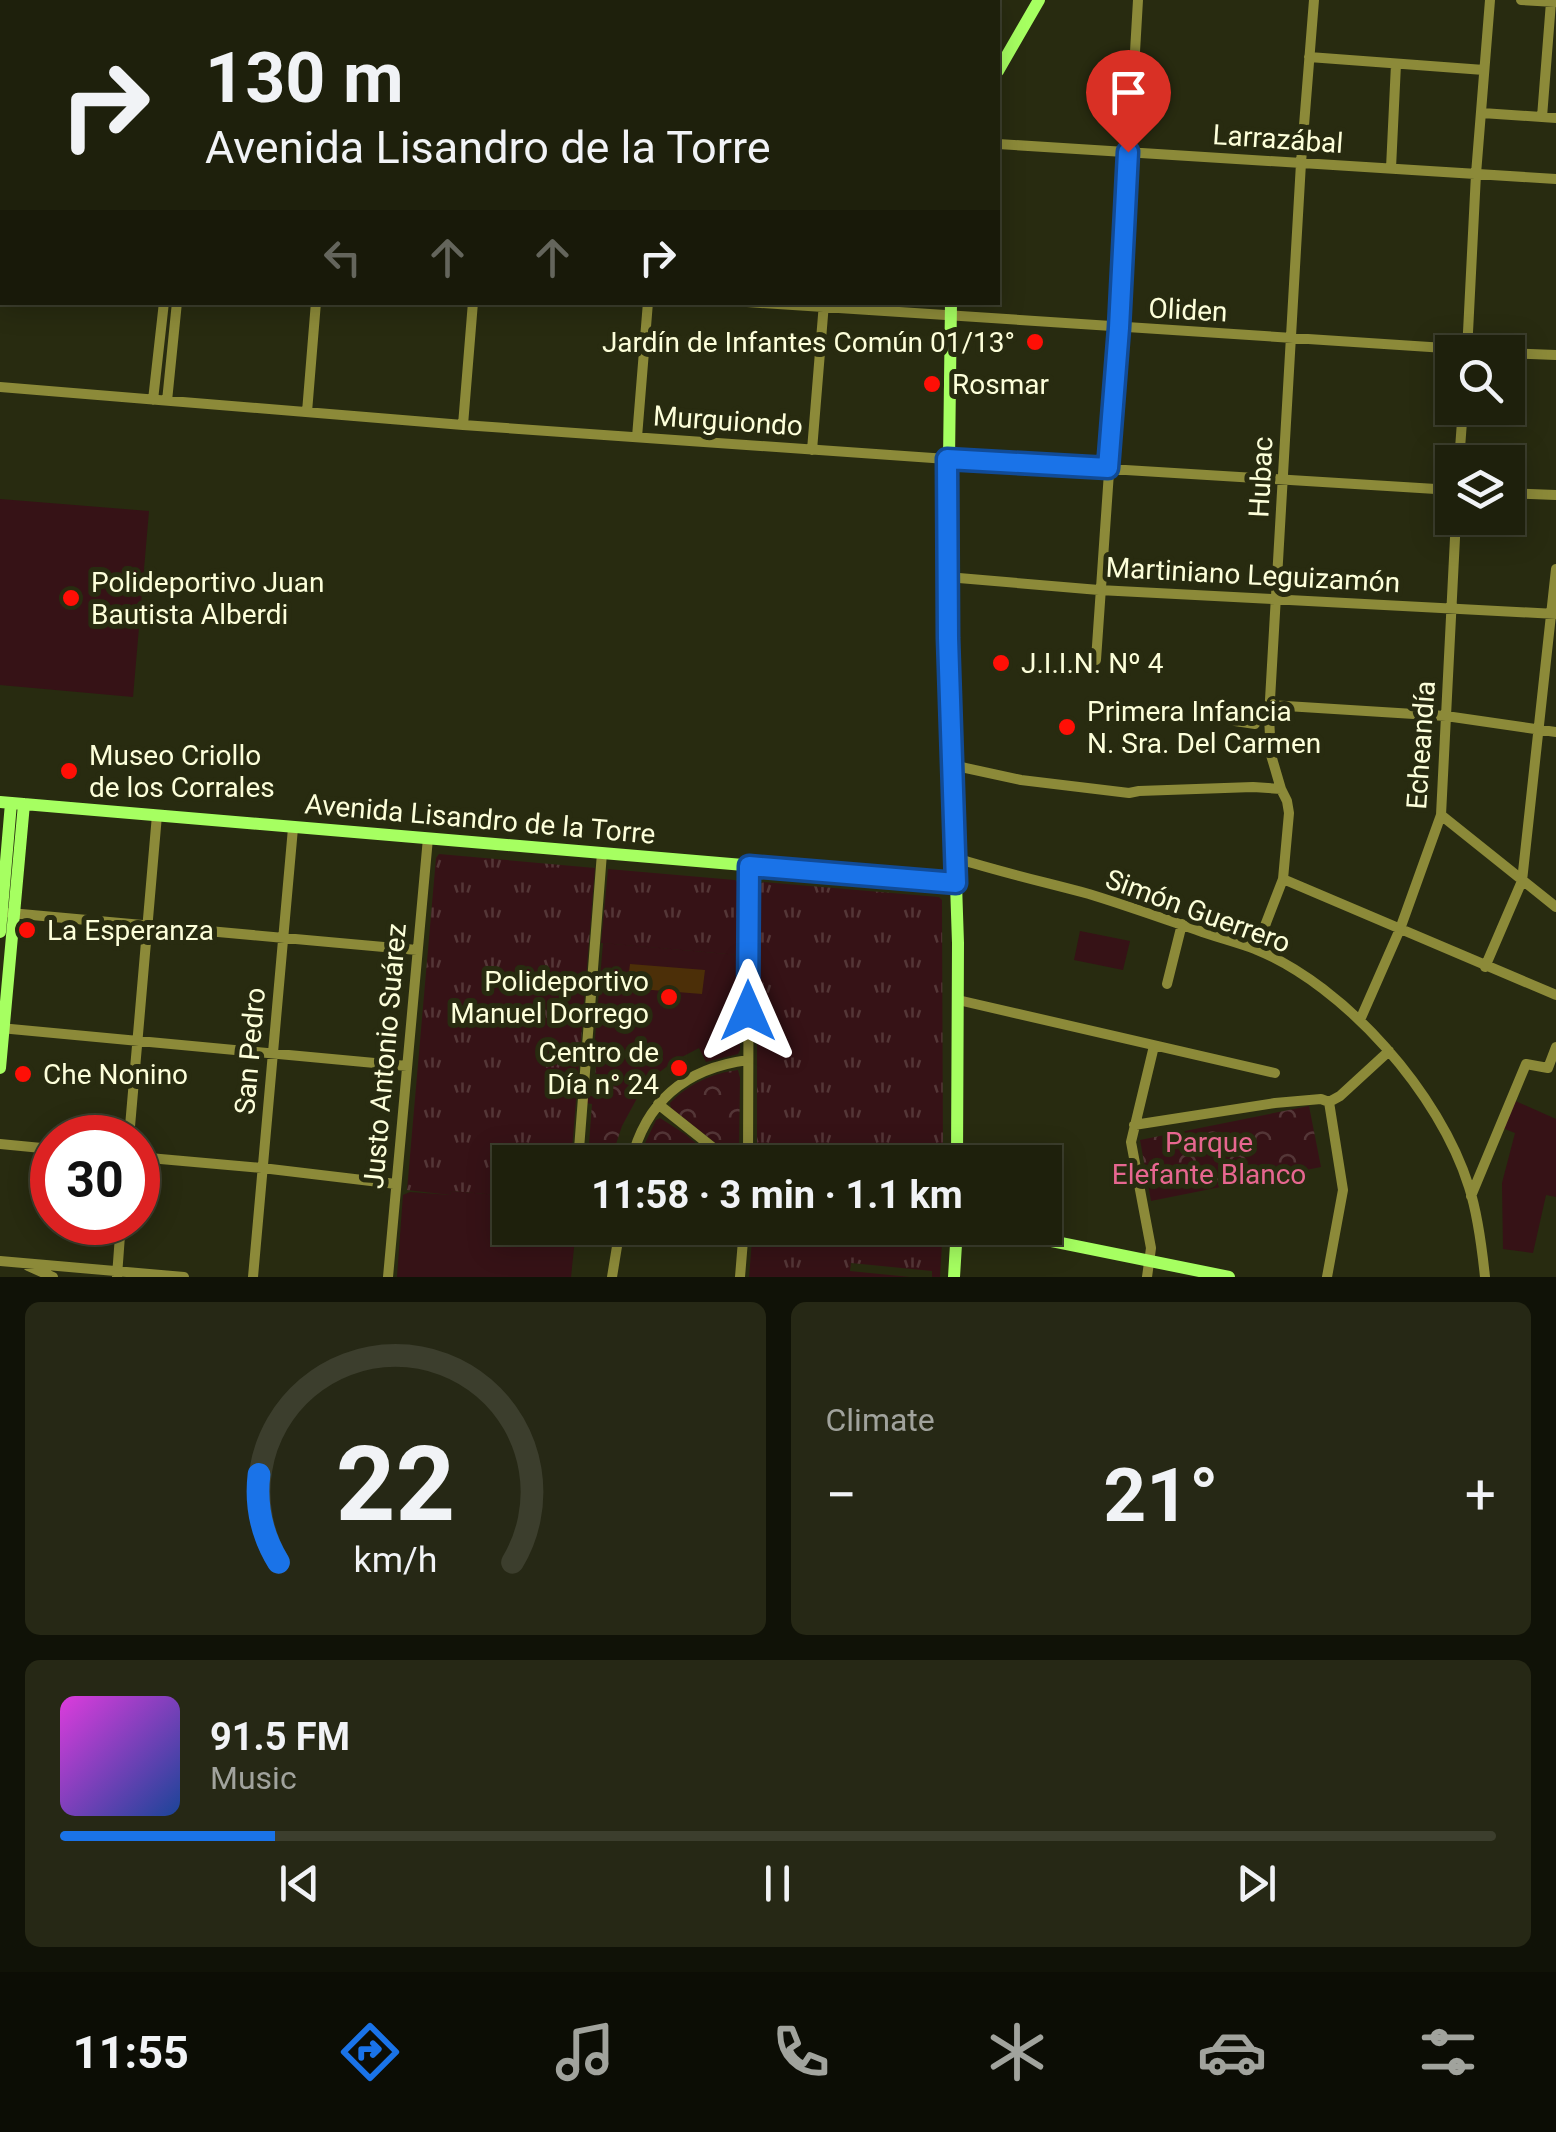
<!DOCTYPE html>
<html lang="en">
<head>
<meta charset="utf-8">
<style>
	:root { --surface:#1e200c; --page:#262815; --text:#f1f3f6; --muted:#a1a39d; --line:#3c3e2d; --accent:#1a73e8 }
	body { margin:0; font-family:Roboto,sans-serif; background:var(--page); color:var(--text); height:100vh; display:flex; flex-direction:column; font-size:38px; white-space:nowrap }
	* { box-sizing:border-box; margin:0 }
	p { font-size:32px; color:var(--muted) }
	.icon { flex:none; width:55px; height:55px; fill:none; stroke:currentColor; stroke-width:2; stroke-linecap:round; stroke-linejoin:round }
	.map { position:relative; height:1277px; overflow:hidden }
	.panel { display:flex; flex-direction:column; gap:25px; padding:25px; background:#101207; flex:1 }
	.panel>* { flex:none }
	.hud { position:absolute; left:0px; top:0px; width:1000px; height:305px; box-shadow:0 5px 25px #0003,0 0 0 2px var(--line); background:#1e200c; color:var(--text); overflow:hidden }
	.tools { position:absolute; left:1435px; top:335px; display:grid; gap:20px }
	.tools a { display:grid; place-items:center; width:90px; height:90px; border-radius:0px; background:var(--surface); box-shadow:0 5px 25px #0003,0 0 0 2px var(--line); font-size:50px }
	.speed { position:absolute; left:30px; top:1115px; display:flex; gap:20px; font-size:50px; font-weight:700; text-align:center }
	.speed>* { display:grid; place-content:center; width:130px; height:130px; border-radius:50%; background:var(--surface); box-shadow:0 5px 25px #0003,0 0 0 2px var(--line); line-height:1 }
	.speed .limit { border:15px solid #d22; background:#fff; color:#111 }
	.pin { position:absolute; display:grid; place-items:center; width:85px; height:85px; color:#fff; margin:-102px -42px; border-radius:50% 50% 50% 0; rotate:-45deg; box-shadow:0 0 10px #0007 }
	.pin .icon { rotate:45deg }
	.me { position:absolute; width:110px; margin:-55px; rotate:0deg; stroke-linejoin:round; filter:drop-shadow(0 0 8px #0008) }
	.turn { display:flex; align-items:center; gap:35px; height:210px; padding:0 40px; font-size:45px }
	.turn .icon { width:130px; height:130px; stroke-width:2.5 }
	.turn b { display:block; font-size:70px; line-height:85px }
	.lanes { display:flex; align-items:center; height:95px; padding:0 40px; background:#0003; justify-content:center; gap:50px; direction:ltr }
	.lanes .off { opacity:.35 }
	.big { font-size:75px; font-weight:700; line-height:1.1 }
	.panel .widget { flex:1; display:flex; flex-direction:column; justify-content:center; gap:15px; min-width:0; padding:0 35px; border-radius:15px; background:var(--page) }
	.panel .dial { align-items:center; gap:0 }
	.dial svg { height:260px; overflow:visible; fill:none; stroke:var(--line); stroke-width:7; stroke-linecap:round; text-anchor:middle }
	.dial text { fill:var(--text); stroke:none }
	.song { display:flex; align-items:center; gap:30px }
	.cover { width:120px; height:120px; border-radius:15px; background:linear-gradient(135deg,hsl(300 70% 55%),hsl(220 70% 35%)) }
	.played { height:10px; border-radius:5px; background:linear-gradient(90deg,var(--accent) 15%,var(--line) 15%) }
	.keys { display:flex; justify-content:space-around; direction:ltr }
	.heat { display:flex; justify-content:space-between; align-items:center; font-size:55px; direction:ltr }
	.panel .tiles { flex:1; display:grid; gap:25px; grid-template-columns:1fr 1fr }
	.widget:last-child { grid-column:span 2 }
	.trip { position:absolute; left:492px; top:1145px; width:570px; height:100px; border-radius:0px; background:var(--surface); box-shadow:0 5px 25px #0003,0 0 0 2px var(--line); font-weight:700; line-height:100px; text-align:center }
	.tab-bar { display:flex; height:160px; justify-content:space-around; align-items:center; background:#0c0d05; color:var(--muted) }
	.tab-bar .icon { width:70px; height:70px }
	.tab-bar .on { color:var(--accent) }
	.tab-bar b { font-size:45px; color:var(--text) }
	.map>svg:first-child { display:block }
</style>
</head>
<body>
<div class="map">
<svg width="1556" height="1277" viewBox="0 0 1556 1277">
	<defs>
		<pattern id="grass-tufts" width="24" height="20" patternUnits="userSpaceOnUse" patternTransform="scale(2.5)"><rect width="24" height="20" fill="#361216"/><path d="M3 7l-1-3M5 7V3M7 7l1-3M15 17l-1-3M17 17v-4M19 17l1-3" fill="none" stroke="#543637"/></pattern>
		<pattern id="park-crowns" width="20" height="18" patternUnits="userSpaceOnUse" patternTransform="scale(2.5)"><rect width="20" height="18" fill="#361216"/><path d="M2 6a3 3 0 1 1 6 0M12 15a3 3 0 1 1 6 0" fill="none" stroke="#543637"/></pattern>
	</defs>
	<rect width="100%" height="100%" fill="#282b10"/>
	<path fill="url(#grass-tufts)" d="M 439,854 L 595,868 L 571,1162 L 510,1162 L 510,1172 L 498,1171 L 497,1179 L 510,1180 L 510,1196 L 451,1191 L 450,1195 L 407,1190 L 436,858 Z
		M 608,869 L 735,880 L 741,885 L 739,955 L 601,943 Z
		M 763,882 L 939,897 L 942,900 L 943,1162 L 757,1162 L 757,887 Z
		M 753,1228 L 810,1231 L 811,1228 L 943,1228 L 940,1277 L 932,1277 L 932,1271 L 851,1263 L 850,1271 L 910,1277 L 749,1277 Z"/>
	<path fill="url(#park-crowns)" d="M 595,1039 L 642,1089 L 622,1126 L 610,1162 L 581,1162 L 582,1157 L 588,1157 L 592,1104 L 586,1103 L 587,1096 L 594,1096 L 597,1051 L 591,1049 L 591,1041 Z
		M 738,1070 L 740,1078 L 739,1152 L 737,1156 L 732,1156 L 671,1108 L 670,1103 C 687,1085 712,1073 738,1070 Z
		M 1309,1106 L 1321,1167 L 1151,1201 L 1140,1140 Z
		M 660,1118 L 685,1134 L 718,1162 L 636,1162 L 656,1120 Z"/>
	<path fill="#361216" d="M 0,499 L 149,511 L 133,697 L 0,685 Z
		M 1080,931 L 1130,941 L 1123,970 L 1074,960 Z
		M 603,943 L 739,955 L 740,1050 L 738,1054 L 706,1062 L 699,1048 L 674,1061 L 653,1077 L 635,1082 L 595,1039 Z
		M 1511,1099 L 1556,1119 L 1556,1197 L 1546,1195 L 1533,1253 L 1503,1249 L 1502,1183 L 1515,1133 L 1500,1127 Z
		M 451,1191 L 510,1196 L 510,1228 L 576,1228 L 571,1277 L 397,1277 L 403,1195 L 410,1192 L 450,1195 Z"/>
	<path fill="#4c2f08" d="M 630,964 L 705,970 L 702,994 L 627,988 Z"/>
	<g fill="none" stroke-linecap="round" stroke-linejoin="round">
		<path stroke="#8c8a39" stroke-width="10" d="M 1521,0 L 1555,2
			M 10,2 L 10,0
			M 168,2 L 168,0
			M 181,2 L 181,0
			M 341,2 L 341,0
			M 499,2 L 500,0
			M 675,2 L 675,0
			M 851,2 L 851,0
			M 0,42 L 2,42
			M 1309,57 L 1484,70
			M 1482,113 L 1556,118
			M 1542,117 L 1551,2
			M 0,125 L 2,94
			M 998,144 L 1556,179
			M 1391,168 L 1396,64
			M 0,246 L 2,246
			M 747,302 L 1506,352
			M 1467,352 L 1476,174 L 1490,0
			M 1508,353 L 1556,355
			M 0,387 L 463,425 L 947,459 L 1452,490
			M 153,400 L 164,302
			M 167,401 L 177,302
			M 307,412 L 316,302
			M 463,425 L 473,302
			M 637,437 L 648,302
			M 812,450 L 824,303
			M 1459,462 L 1463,408
			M 1508,493 L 1556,495
			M 947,577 L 1099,590 L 1556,614
			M 1096,660 L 1119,328 L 1138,0
			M 1270,705 L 1446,716 L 1556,732
			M 1235,721 L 1255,724
			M 952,765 L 1021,780 L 1129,793 L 1139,791 L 1253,787 L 1281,789
			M 1441,815 L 1556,907
			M 956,858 C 1000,872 1044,882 1089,894 C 1125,905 1161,918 1197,930 C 1216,937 1236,942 1255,949 C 1346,986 1440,1094 1469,1187 C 1478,1215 1482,1248 1485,1277
			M 1283,879 L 1556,995
			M 10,913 L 417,950
			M 1256,949 L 1283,879 L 1289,813 L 1287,801 L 1281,789 L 1271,755 L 1269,717 L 1301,163 L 1314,0
			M 1485,967 L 1522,881 L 1556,569
			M 1167,984 L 1182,924
			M 958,1000 L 1275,1073
			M 1360,1020 L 1400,929 L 1441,815 L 1456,518
			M 0,1028 L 407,1066
			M 658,1104 L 731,1162
			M 1134,1125 L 1275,1103 L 1321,1099 L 1329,1102 L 1340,1096 L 1389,1051
			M 129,1138 L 157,815
			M 0,1144 L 52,1149
			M 138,1157 L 262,1168 L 396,1184
			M 578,1162 L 602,853
			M 631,1162 C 646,1100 687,1068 748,1060
			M 748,1162 L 749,866
			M 1471,1196 L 1526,1064 L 1548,1068 L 1556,1047
			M 0,1261 L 184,1277
			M 28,1266 L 53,1277
			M 117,1276 L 121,1222
			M 253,1277 L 293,828
			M 388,1277 L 428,838
			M 612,1277 L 620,1228
			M 740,1277 L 744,1228
			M 1147,1277 L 1151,1248 L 1131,1142 L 1154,1046
			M 1327,1277 L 1343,1190 L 1329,1102"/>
		<path stroke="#a6ff61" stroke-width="12" d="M 998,71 L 1039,0
			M 951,302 L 947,617 L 958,943 L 957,1162
			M 0,802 L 956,883
			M 0,932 L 11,803
			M 0,1068 L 24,804
			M 987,1228 L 1229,1277
			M 954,1277 L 957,1228"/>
	</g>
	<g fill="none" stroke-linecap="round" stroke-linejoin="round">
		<defs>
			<path id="route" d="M 748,1011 L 749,866 L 956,883 L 948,638 L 947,459 L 1108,468 L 1119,328 L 1128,152"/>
		</defs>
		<use href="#route" stroke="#114b97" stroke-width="25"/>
		<use href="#route" stroke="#1a73e8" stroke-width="18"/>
	</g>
	<g fill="#ff0f06" stroke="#282b10" stroke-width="4">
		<circle cx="1035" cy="342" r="10"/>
		<circle cx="932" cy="384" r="10"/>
		<circle cx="71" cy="598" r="10"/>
		<circle cx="1001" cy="663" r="10"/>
		<circle cx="1067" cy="727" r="10"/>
		<circle cx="69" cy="771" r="10"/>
		<circle cx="27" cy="930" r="10"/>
		<circle cx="669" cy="997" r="10"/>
		<circle cx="679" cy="1068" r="10"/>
		<circle cx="23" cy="1074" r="10"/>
	</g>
	<g text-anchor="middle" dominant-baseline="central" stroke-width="10" stroke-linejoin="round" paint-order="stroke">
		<g font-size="28" fill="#fdffda" stroke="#282b10">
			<text transform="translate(1278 139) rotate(4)">Larrazábal</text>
			<text transform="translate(1188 310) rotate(3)">Oliden</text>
			<text transform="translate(728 421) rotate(4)">Murguiondo</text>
			<text transform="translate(1261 477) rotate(-87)">Hubac</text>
			<text transform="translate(1253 575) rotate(3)">Martiniano Leguizamón</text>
			<text transform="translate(1421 745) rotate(-86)">Echeandía</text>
			<text transform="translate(480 819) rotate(5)">Avenida Lisandro de la Torre</text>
			<text transform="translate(1198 911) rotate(20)">Simón Guerrero</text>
			<text transform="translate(250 1051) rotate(-85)">San Pedro</text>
			<text transform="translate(385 1056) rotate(-85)">Justo Antonio Suárez</text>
		</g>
		<g font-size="28" fill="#fdffda" stroke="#282b10" text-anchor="start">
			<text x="1015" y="342" text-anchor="end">Jardín de Infantes Común 01/13°</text>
			<text x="952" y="384">Rosmar</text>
			<text x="91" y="582">Polideportivo Juan<tspan x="91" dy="32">Bautista Alberdi</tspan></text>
			<text x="1021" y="663">J.I.I.N. Nº 4</text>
			<text x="1087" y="711">Primera Infancia<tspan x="1087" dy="32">N. Sra. Del Carmen</tspan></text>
			<text x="89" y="755">Museo Criollo<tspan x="89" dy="32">de los Corrales</tspan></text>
			<text x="47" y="930">La Esperanza</text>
			<text x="649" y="981" text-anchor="end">Polideportivo<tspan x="649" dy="32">Manuel Dorrego</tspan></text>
			<text x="659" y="1052" text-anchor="end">Centro de<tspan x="659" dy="32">Día n° 24</tspan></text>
			<text x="43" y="1074">Che Nonino</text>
		</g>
		<g font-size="28" fill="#e76790" stroke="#282b10">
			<text x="1209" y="1142">Parque<tspan x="1209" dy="32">Elefante Blanco</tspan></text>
		</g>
	</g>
</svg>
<div class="tools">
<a><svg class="icon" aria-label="search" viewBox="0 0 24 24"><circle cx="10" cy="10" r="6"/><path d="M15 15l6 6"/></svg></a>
<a><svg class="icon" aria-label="layers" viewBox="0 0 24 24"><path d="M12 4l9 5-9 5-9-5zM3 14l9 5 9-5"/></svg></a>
</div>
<div class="speed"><div class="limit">30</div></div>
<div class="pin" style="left:1128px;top:152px;background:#d93025"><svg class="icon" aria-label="arrive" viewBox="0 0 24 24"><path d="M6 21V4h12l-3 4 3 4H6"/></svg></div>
<svg class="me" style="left:748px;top:1011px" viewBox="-20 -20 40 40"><path d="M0-17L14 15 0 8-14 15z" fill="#1a73e8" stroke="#fff" stroke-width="4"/></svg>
<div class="trip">11:58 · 3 min · 1.1 km</div>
<div class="hud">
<div class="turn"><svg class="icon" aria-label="right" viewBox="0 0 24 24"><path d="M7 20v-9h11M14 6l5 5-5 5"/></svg><div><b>130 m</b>Avenida Lisandro de la Torre</div></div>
<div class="lanes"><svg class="icon off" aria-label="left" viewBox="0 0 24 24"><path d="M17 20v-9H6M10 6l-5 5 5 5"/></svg><svg class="icon off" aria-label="ahead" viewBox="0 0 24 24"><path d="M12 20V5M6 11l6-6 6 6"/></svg><svg class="icon off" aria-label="ahead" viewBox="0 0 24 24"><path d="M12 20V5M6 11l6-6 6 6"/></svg><svg class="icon" aria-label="right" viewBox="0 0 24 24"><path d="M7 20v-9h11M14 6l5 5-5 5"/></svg></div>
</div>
</div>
<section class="panel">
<div class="tiles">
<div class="widget dial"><svg viewBox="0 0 100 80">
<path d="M14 69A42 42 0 1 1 86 69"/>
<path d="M14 69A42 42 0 0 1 8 42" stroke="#1a73e8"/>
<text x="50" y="56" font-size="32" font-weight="700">22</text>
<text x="50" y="72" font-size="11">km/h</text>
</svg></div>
<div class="widget"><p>Climate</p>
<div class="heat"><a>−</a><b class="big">21°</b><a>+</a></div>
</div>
<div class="widget">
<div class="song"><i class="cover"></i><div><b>91.5 FM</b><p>Music</p></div></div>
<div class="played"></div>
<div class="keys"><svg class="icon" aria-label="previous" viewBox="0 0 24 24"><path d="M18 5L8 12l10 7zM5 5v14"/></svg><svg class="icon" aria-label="pause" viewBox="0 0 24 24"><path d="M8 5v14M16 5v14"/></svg><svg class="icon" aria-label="next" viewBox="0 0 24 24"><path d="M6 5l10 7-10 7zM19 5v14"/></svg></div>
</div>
</div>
</section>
<nav class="tab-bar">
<b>11:55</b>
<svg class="icon on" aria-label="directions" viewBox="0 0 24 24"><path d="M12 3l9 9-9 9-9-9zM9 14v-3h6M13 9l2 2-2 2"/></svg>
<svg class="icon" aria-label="music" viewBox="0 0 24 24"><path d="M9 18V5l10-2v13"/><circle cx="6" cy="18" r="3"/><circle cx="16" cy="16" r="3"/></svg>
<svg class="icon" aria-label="phone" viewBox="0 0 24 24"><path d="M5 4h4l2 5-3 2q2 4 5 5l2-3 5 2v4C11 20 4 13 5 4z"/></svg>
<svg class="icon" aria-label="climate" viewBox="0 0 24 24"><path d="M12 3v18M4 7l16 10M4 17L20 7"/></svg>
<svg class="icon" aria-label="car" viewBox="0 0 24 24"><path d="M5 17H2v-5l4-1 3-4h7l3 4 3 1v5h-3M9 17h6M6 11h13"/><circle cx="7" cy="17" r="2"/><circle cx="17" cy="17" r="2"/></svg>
<svg class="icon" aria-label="filters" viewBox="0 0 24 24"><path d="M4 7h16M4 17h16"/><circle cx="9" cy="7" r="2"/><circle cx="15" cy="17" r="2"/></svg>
</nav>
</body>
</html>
